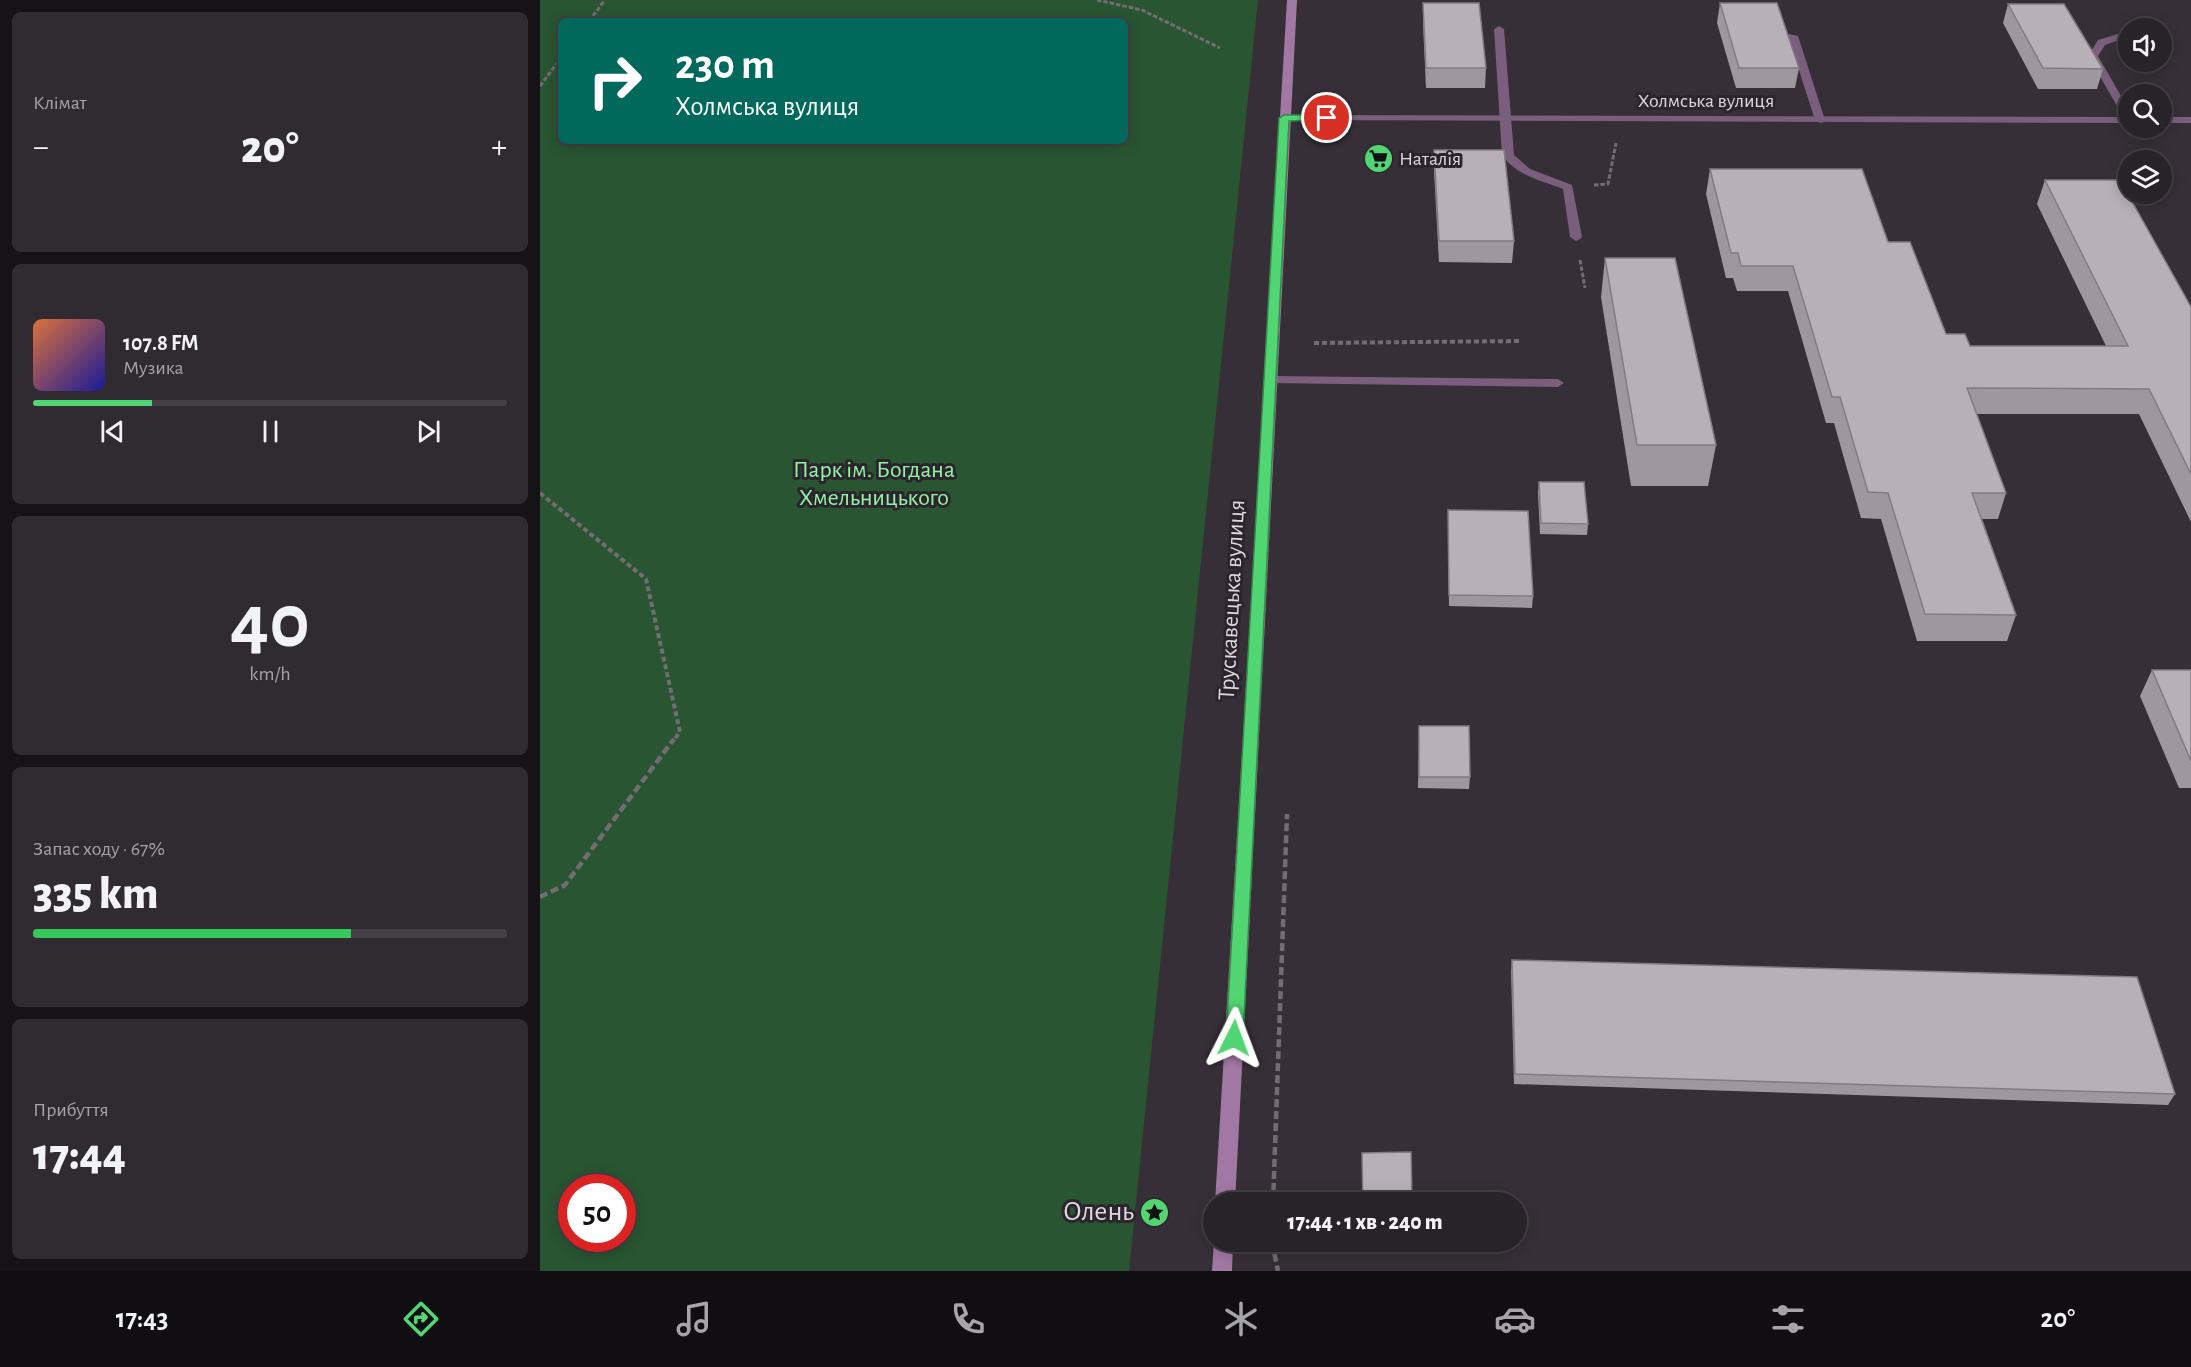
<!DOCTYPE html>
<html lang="uk">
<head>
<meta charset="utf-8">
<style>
	:root { --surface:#282329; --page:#302b31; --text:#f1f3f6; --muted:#a5a4a8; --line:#444046; --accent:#51d673 }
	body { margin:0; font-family:"Alegreya Sans",sans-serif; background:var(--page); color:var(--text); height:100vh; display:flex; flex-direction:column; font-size:22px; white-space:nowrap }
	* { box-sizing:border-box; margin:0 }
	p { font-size:20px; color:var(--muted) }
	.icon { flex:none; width:33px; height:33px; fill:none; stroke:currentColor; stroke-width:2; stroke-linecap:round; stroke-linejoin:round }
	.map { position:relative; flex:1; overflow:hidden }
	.drawer { display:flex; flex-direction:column; gap:12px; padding:12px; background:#161317; width:540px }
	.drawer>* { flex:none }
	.hud { position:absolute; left:18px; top:18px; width:570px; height:126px; border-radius:9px; box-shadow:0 3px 15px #0003,0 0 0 2px var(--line); background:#00695c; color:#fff; overflow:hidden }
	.buttons { position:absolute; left:1578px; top:18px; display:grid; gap:12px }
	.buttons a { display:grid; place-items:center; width:54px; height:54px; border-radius:50%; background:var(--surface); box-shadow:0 3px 15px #0003,0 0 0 2px var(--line); font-size:30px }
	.speed { position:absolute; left:18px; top:1174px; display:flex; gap:12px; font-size:30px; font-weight:700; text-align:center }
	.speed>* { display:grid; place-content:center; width:78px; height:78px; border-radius:50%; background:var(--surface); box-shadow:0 3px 15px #0003,0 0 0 2px var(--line); line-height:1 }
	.speed .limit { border:9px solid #d22; background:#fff; color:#111 }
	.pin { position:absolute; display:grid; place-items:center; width:51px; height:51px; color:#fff; margin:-26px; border:3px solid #fff; border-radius:50%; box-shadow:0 2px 6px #0007 }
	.me { position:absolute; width:66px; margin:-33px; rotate:3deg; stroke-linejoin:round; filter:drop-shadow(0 0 4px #0008) }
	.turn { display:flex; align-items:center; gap:21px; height:126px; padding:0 18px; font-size:27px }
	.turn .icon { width:78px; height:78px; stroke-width:2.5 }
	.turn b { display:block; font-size:42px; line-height:51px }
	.big { font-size:45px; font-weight:800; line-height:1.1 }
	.drawer .widget { flex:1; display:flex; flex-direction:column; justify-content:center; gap:9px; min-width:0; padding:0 21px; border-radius:9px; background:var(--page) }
	.drawer .dial { align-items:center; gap:0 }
	.dial b { font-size:78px; line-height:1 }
	.song { display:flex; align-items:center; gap:18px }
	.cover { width:72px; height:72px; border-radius:9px; background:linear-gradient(135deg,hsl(20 70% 55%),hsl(240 70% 35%)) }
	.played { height:6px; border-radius:3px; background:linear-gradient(90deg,var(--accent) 25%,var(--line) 25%) }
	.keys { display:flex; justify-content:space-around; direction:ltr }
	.heat { display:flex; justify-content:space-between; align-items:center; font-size:33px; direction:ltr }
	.charge { height:9px; border-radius:4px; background:linear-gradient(90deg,#34c759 67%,var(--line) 0) }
	.trip { position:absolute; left:663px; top:1192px; width:324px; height:60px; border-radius:30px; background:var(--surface); box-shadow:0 3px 15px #0003,0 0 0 2px var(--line); font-weight:800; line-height:60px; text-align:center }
	.tab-bar { display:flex; height:96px; justify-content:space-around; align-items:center; background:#100e10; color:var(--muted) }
	.tab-bar .icon { width:42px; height:42px }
	.tab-bar .selected { color:var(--accent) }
	.tab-bar b { font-size:27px; color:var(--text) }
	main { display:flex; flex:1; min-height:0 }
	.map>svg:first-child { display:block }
</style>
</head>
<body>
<main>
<section class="drawer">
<div class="widget"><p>Клімат</p>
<div class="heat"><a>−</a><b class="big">20°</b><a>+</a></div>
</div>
<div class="widget">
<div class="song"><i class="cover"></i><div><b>107.8 FM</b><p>Музика</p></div></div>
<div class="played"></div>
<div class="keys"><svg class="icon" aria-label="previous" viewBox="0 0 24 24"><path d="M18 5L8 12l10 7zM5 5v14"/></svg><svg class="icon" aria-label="pause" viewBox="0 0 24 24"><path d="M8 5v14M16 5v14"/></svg><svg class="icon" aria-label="next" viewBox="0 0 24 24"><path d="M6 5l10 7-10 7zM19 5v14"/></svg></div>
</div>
<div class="widget dial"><b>40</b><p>km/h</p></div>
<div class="widget"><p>Запас ходу · 67%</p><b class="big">335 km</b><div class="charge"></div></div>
<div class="widget"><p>Прибуття</p><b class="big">17:44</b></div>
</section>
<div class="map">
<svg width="1651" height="1271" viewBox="0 0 1651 1271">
	<rect width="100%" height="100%" fill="#362f37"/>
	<path fill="#295532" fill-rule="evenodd" d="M 0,0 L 718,0 L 589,1271 L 0,1271 ZM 21,21 L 585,21 L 585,141 L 21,141 ZM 32,1188 L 82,1188 L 82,1239 L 32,1239 Z"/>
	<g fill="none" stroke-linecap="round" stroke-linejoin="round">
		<path stroke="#736d73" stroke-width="3" stroke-dasharray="4.5 2" stroke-linecap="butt" d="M 557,0 L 602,10 L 680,48
			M 49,21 L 65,0
			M 0,86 L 21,58
			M 1054,185 L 1068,184 L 1076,143
			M 1040,260 L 1045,288"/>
		<path stroke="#736d73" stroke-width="4" stroke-dasharray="5 3" stroke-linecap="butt" d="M 774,343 L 981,341
			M 0,493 L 106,579 L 140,732 L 133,741"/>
		<path stroke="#736d73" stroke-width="4.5" stroke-dasharray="8 4" stroke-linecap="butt" d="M 0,897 L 25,885 L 134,739
			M 733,1203 L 747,814
			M 732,1242 L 738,1271"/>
		<path fill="#795f7b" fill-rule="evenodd" d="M 959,26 L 964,29 L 974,155 L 990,169 L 1032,185 L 1042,237 L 1040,239 L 1036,241 L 1030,237 L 1023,189 C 1000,180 977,176 962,155 L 954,29 Z
			M 1588,31 L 1588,37 L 1565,45 L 1558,56 L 1588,108 L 1588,119 L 1583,116 L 1548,56 L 1558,40 Z
			M 1249,34 L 1258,36 L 1285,120 L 1284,122 L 1280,123 L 1275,120 L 1248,36 Z
			M 730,376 L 1018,379 L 1024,383 L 1018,387 L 725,383 L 724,380 L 725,377 Z"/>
		<path fill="#795f7b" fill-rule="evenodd" d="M 744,115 L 1588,117 L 1588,123 L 740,120 L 740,116 Z
			M 1622,117 L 1651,117 L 1651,123 L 1622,123 Z"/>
		<path fill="#a178a3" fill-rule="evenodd" d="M 747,0 L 757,0 L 695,1203 L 675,1203 Z
			M 674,1241 L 693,1242 L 692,1271 L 672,1271 Z"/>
	</g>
	<path fill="#9e979f" d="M 883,3 L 946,68 L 945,88 L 886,88 L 883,23 Z
		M 1180,3 L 1259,68 L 1255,88 L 1196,88 L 1177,23 Z
		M 1468,4 L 1563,69 L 1557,89 L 1498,89 L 1463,23 Z
		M 894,150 L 974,241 L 972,263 L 899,262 L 894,171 Z
		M 1170,169 L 1348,242 L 1406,334 L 1430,346 L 1566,346 L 1497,204 L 1505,180 L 1651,307 L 1651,522 L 1599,414 L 1436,414 L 1466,493 L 1458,519 L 1442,519 L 1476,615 L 1467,641 L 1377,641 L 1341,519 L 1321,518 L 1294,423 L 1286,423 L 1248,291 L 1197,291 L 1193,278 L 1186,278 L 1166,194 Z
		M 1065,258 L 1176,445 L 1168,486 L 1091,486 L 1061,297 Z
		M 999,482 L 1048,524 L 1047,535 L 1000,534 L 998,493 Z
		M 908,510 L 993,596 L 992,608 L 909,606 Z
		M 1612,670 L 1651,670 L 1651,788 L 1639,788 L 1600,696 Z
		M 879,726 L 930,777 L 929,789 L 878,788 Z
		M 972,960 L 1635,1094 L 1628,1105 L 974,1084 L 971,971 Z"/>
	<path fill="#b8b0b9" stroke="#817b82" stroke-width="1.5" d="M 883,3 L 939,3 L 946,68 L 886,68 Z
		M 1180,3 L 1237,3 L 1259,68 L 1199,68 Z
		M 1468,4 L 1524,4 L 1563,69 L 1503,68 Z
		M 894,150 L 964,150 L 974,241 L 899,241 Z
		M 1170,169 L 1322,169 L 1348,242 L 1370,242 L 1406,334 L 1425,334 L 1430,346 L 1588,346 L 1505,180 L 1580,180 L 1651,307 L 1651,474 L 1609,389 L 1427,388 L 1466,493 L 1432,493 L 1476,615 L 1385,614 L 1348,493 L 1328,492 L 1300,397 L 1292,397 L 1253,266 L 1201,266 L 1198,253 L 1191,253 Z
		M 1065,258 L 1135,258 L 1176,445 L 1097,445 Z
		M 999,482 L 1044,482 L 1048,524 L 1001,523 Z
		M 908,510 L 988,511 L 993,596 L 909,595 Z
		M 1612,670 L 1651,670 L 1651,761 Z
		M 879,726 L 929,726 L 930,777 L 879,777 Z
		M 972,960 L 1597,977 L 1635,1094 L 975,1074 Z
		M 871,1152 L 872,1203 L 823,1203 L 822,1153 Z"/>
	<path fill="#51d673" stroke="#358b4b" stroke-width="1.5" d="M 787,115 L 791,116 L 791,120 L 749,121 L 703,1038 L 700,1043 L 694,1045 L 688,1043 L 686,1038 L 739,118 L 744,115 Z"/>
	<defs>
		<symbol id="supermarket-disc" viewBox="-11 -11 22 22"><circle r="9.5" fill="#51d673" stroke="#2c252d"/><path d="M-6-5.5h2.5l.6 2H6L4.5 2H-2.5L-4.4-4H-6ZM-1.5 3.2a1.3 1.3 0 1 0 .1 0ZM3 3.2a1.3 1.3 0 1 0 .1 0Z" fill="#111"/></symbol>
		<symbol id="sight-disc" viewBox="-11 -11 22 22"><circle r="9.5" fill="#51d673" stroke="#2c252d"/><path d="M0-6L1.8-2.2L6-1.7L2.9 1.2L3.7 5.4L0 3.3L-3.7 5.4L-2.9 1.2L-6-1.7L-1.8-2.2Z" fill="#111"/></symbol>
	</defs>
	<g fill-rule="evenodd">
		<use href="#supermarket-disc" x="822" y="142" width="33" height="33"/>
		<use href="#sight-disc" x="598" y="1196" width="33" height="33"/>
	</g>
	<g text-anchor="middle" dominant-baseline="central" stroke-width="6" stroke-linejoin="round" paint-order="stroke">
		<g font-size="20" fill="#dcd8dc" stroke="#2c252d">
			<text x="1166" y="101">Холмська вулиця</text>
		</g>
		<g font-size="20" fill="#dcd8dc" stroke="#2c252d" text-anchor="start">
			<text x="859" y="159">Наталія</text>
		</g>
		<g font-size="24" fill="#90f4a3" stroke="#2c252d">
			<text x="334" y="470">Парк ім. Богдана<tspan x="334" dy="28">Хмельницького</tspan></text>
		</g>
		<g font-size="24" fill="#dcd8dc" stroke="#2c252d">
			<text transform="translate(692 600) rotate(-87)">Трускавецька вулиця</text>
		</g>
		<g font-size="28" fill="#dcd8dc" stroke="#2c252d" text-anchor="end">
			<text x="594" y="1212">Олень</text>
		</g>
	</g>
</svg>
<div class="buttons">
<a><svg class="icon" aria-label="sound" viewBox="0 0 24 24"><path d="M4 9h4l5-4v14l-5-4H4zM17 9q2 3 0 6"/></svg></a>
<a><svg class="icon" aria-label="search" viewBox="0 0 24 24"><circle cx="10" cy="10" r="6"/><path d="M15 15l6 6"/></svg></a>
<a><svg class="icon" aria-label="layers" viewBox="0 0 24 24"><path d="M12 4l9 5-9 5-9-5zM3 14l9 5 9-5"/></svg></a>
</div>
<div class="speed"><div class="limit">50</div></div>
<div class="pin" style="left:787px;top:118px;background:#d93025"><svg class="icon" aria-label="arrive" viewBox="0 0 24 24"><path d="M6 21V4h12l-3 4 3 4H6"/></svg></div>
<svg class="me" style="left:694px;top:1038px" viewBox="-20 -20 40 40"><path d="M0-17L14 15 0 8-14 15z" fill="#51d673" stroke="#fff" stroke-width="4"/></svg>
<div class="trip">17:44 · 1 хв · 240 m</div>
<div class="hud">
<div class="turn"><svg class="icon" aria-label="right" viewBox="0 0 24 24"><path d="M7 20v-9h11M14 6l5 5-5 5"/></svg><div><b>230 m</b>Холмська вулиця</div></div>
</div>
</div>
</main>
<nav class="tab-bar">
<b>17:43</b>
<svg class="icon selected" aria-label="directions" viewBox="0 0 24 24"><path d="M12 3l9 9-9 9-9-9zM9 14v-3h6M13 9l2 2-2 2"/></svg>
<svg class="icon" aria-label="music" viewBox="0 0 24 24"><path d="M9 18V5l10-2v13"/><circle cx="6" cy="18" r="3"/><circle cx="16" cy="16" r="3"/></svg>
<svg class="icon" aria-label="phone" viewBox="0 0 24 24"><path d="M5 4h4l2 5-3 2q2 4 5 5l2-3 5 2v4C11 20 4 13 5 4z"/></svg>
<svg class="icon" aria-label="climate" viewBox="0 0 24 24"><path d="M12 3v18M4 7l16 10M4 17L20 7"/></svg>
<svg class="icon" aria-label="car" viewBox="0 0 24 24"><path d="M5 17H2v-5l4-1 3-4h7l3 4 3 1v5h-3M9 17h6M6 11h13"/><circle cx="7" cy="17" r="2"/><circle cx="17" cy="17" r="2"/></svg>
<svg class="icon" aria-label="filters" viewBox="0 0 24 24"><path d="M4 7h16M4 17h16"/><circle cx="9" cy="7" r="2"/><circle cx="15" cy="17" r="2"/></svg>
<b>20°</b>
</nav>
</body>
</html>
